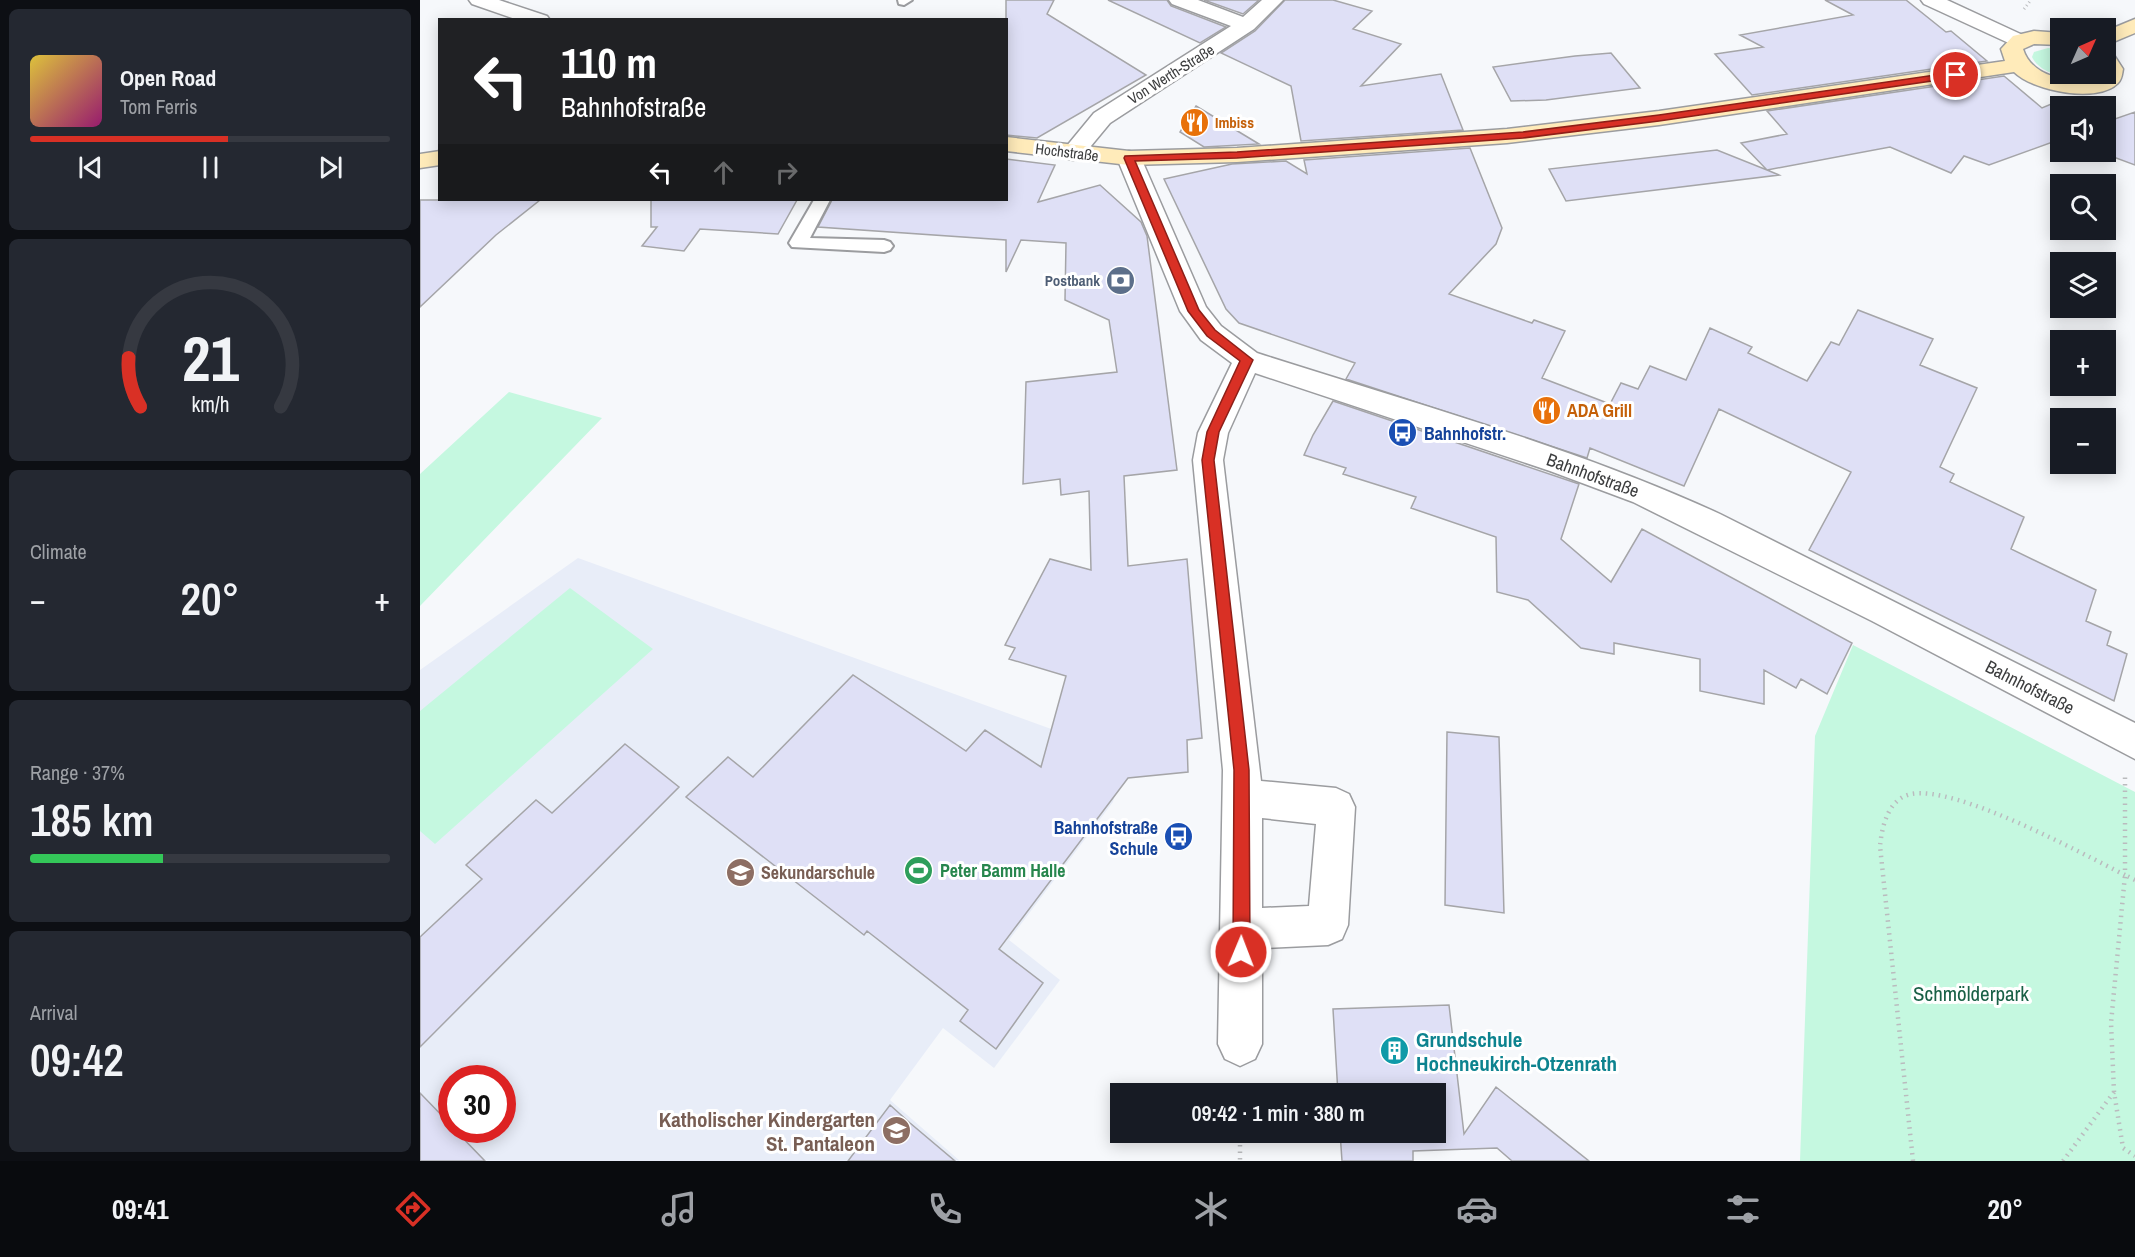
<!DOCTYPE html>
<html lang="en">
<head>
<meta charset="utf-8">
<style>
	:root { --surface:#171b24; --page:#242831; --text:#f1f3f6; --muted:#9ea1a6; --line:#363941; --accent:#d93025 }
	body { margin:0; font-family:"Archivo Narrow",sans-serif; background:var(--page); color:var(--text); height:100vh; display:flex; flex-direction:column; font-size:22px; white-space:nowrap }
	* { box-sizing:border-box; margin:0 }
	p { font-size:20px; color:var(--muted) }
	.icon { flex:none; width:33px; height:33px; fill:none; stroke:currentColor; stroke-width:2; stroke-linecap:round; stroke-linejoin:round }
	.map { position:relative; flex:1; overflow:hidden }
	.panel { display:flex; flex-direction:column; gap:9px; padding:9px; background:#0d0f14; width:420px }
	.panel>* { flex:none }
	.hud { position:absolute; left:18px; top:18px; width:570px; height:183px; border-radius:0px; box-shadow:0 3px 15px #0003; background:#202124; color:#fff; overflow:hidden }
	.needle { width:39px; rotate:45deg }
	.fabs { position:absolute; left:1630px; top:18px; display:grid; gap:12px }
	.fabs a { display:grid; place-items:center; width:66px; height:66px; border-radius:0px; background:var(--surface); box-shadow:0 3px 15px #0003; font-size:30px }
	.speed { position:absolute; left:18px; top:1065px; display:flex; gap:12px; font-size:30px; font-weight:700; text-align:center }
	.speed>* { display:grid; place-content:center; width:78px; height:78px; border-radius:50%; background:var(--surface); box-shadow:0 3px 15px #0003; line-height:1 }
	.speed .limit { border:9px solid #d22; background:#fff; color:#111 }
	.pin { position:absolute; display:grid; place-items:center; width:51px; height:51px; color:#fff; margin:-26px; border:3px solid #fff; border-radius:50%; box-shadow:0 2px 6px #0007 }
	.me { position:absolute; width:66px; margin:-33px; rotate:1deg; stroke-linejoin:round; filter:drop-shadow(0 0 4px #0008) }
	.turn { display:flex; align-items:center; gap:21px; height:126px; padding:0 24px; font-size:27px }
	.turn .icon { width:78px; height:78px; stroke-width:2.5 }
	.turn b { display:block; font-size:42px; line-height:51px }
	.lanes { display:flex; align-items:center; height:57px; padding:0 24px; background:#0003; justify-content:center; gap:30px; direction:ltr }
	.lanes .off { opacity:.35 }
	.big { font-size:45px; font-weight:600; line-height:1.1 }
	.panel .card { flex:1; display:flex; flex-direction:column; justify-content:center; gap:9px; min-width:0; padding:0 21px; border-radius:9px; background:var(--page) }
	.panel .dial { align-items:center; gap:0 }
	.dial svg { height:156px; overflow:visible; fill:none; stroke:var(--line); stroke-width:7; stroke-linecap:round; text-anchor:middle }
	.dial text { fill:var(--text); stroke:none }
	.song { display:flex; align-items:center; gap:18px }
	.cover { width:72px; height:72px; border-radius:9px; background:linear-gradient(135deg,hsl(50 70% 55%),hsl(320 70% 35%)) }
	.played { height:6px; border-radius:3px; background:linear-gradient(90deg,var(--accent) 55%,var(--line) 55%) }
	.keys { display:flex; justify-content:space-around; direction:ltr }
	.heat { display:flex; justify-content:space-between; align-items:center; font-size:33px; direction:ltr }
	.charge { height:9px; border-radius:4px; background:linear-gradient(90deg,#34c759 37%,var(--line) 0) }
	.trip { position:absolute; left:690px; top:1083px; width:336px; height:60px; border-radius:0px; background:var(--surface); box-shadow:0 3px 15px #0003; font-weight:600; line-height:60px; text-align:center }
	.dock { display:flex; height:96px; justify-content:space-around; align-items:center; background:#090b0e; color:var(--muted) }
	.dock .icon { width:42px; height:42px }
	.dock .current { color:var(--accent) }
	.dock b { font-size:27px; color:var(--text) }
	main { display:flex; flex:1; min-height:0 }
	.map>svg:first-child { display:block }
</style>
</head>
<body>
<main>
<section class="panel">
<div class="card">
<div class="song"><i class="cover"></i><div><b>Open Road</b><p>Tom Ferris</p></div></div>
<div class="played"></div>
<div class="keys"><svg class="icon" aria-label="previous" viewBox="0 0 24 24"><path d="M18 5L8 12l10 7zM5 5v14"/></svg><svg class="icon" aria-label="pause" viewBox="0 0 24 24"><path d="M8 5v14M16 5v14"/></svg><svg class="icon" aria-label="next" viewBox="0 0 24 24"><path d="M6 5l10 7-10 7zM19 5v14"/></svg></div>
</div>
<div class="card dial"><svg viewBox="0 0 100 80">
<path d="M14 69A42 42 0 1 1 86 69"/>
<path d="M14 69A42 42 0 0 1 8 44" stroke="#d93025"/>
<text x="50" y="56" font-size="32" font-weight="700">21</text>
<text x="50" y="72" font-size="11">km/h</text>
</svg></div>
<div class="card"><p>Climate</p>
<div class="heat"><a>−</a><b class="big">20°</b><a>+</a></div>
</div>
<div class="card"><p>Range · 37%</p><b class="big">185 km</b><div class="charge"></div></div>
<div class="card"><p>Arrival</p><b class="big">09:42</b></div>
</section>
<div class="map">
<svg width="1715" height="1161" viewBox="0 0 1715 1161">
	<rect width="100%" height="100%" fill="#f6f8fb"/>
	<path fill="#e8edf8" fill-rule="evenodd" d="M 158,558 L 706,756 L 693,802 L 589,940 L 640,980 L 574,1068 L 523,1028 L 470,1100 L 540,1161 L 0,1161 L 0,670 ZM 32,1078 L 82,1078 L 82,1130 L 32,1130 Z"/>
	<path fill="#c5f8e0" d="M 1628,48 L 1641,49 L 1641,74 L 1664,74 C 1648,80 1620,74 1612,57 L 1614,52 Z
		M 89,392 L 182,418 L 0,606 L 0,474 Z
		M 150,588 L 233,649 L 15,844 L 0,831 L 0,711 Z
		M 1433,645 L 1715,792 L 1715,1161 L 1380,1161 L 1395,736 Z"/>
	<path fill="#dfe0f6" stroke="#a5a5a8" stroke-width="1.5" d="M 586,0 L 634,0 L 627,14 L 726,75 L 617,138 L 586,135 Z
		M 688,0 L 747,0 L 751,6 L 806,27 L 780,43 Z
		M 784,0 L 839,0 L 823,14 Z
		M 865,0 L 913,0 L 952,11 L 933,29 L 981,44 L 941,86 L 1021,74 L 1043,130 L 881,141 L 871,86 L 801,53 L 835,31 Z
		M 1405,0 L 1486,0 L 1526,32 L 1531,31 L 1567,61 L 1332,95 L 1295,54 L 1343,47 L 1320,35 L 1433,15 Z
		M 1191,53 L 1220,88 L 1126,100 L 1091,101 L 1073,67 L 1155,56 Z
		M 1584,76 L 1622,108 L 1641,100 L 1641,139 L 1569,165 L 1544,156 L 1531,173 L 1470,147 L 1347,170 L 1359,175 L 1146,201 L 1129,169 L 1297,150 L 1347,170 L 1321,143 L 1367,134 L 1347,111 Z
		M 776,106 L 839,144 L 784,147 L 760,132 Z
		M 1715,112 L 1715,165 L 1680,152 L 1686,152 L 1686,122 Z
		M 1050,148 L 1082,228 L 1076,244 L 1029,294 L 1112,323 L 1114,320 L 1145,331 L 1122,378 L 1190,404 L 1201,383 L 1218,389 L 1230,366 L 1266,380 L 1290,328 L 1332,347 L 1328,353 L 1387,381 L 1411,342 L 1419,345 L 1438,310 L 1513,339 L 1500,365 L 1557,388 L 1520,467 L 1534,474 L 1530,482 L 1604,517 L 1591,549 L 1676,590 L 1666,621 L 1691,632 L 1687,645 L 1707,654 L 1694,701 L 1389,550 L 1431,472 L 1299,409 L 1264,486 L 1170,448 L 1167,458 L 926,379 L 935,363 L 819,323 L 806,309 L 744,179 L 812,164 L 866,161 L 887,174 L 884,160 Z
		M 586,159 L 635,165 L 618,202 L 680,185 L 721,222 L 727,236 L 757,470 L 704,476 L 708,566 L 767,559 L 782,738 L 767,740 L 768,772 L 708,778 L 579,949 L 623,983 L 576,1049 L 540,1021 L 548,1010 L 447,931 L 444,935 L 266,797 L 308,757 L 333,777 L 433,675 L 546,751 L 565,730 L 621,767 L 646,676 L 589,659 L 595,648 L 585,645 L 630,559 L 671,570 L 669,491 L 641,495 L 640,479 L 603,484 L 606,382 L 697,372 L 689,320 L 645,300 L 646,243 L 601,240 L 586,272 L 586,240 L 398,227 L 412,200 L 586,200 Z
		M 0,200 L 120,200 L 76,235 L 0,307 Z
		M 231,200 L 377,200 L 358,234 L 280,229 L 264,251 L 222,246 L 237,227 L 231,227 Z
		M 913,401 L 1159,484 L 1141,539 L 1191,582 L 1222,529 L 1432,643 L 1407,694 L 1381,679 L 1376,688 L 1344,670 L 1344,704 L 1280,691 L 1280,659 L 1194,643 L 1194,654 L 1161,648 L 1108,600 L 1077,592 L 1076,537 L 991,508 L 996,497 L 923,474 L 926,468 L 884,455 L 893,435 Z
		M 1027,732 L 1079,737 L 1084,913 L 1025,905 Z
		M 205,744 L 259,787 L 0,1047 L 0,937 L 62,879 L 46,865 L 116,800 L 132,813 Z
		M 1029,1005 L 1044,1134 L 1076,1087 L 1169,1161 L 1092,1161 L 1077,1148 L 993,1151 L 993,1161 L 922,1161 L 920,1132 L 1016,1132 L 1016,1094 L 918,1094 L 913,1009 Z
		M 0,1093 L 32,1126 L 32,1130 L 35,1130 L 65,1161 L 0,1161 Z
		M 470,1105 L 490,1123 L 535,1161 L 428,1161 Z"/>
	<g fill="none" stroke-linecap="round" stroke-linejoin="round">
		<defs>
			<path id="lane" d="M 478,0 L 492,0 L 484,5 L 479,4 Z
				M 394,200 L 410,200 L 390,238 L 464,240 L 470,242 L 473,246 L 470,250 L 464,252 L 372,247 L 369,243 Z"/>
			<path id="street" d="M 49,0 L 79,0 L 127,16 L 130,20 L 98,20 L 52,4 Z
				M 749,0 L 778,0 L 823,17 L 842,0 L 863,0 L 834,29 L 690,123 L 661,158 L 653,160 L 645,158 L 641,153 L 674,113 L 811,26 L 752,4 Z
				M 1501,0 L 1527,0 L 1607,37 L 1611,41 L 1607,45 L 1600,47 L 1593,45 L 1504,4 Z
				M 709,151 L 717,153 L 721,158 L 786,307 L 801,326 L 837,353 C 992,403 1152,446 1300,514 L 1715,723 L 1715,759 L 1452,621 L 1213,502 L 1130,471 L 835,373 L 808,433 L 803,460 L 841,781 L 916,788 L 929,794 L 935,807 L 928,925 L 922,939 L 908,945 L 842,948 L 842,1044 L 835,1059 L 820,1066 L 805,1059 L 798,1044 L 803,770 L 773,460 L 778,433 L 812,363 L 781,340 L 760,311 L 697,158 L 701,153 ZM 842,818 L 896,824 L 889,906 L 842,908 Z"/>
			<path id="secondary" d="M 1715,19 L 1715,33 L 1686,45 L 1686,31 Z
				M 1614,31 L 1641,33 L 1641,45 L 1614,44 L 1603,49 C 1611,75 1644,83 1669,79 C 1677,78 1679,74 1686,74 L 1686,54 L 1694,55 L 1703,69 C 1702,74 1702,79 1698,83 C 1678,104 1613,91 1594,72 L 1239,125 L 1087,143 L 817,162 L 709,165 L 586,151 L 586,137 L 709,151 L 817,148 L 1087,129 L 1239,111 L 1585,61 L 1581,49 L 1593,36 Z
				M 20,151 L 20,165 L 0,168 L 0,154 Z"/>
		</defs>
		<use href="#lane" stroke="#9b9c9f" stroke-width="4"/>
		<use href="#street" stroke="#9b9c9f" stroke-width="3"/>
		<use href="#secondary" stroke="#9b9c9f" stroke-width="3"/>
		<path stroke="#babbbe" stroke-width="3" stroke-dasharray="1 3" stroke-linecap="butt" d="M 1604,9 L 1611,0"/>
		<path stroke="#babbbe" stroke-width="4.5" stroke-dasharray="1.5 5" stroke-linecap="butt" d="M 1715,880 L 1705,875 L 1691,1023 L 1694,1092 L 1703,1148 L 1715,1156
			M 820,1084 L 820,1094
			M 820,1132 L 820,1161
			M 1493,1161 L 1460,846 C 1462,826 1468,799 1491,794 C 1536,785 1661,853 1705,875 L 1705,776
			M 1643,1161 L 1694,1092"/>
		<use href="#lane" fill="#fff" fill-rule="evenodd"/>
		<use href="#street" fill="#fff" fill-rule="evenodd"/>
		<use href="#secondary" fill="#ffebba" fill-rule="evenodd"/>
	</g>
	<path fill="#d93025" stroke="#8d1f18" stroke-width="1.5" d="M 1536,72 L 1540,75 L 1539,77 L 1239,121 L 1103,138 L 817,158 L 715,161 L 779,310 L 795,330 L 833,360 L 799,432 L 794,460 L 829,770 L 830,952 L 827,958 L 821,961 L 815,958 L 813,952 L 814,770 L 782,460 L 787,432 L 820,361 L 787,336 L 768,311 L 704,158 L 705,156 L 817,152 L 1103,132 L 1239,115 Z"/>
	<defs>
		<symbol id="restaurant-disc" viewBox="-11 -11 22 22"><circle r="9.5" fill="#e8710a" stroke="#fff"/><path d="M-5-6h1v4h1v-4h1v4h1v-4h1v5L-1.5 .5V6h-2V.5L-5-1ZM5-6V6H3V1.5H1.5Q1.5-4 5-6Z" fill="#fff"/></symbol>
		<symbol id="bank-disc" viewBox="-11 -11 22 22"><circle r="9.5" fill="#5c6f8a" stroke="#fff"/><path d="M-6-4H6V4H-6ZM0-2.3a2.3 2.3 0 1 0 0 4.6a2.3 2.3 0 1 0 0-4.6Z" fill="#fff"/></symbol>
		<symbol id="bus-disc" viewBox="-11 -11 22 22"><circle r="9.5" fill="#1a4fb4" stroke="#fff"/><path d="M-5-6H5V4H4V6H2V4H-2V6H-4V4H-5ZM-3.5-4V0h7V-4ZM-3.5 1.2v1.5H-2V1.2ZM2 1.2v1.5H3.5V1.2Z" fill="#fff"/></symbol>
		<symbol id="stadium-disc" viewBox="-11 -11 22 22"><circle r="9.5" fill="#2e9e5b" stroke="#fff"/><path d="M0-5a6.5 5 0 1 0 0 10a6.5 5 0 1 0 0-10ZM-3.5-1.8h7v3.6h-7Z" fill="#fff"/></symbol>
		<symbol id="school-disc" viewBox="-11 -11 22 22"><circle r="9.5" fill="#8d6e63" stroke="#fff"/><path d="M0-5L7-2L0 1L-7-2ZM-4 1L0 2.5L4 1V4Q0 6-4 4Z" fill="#fff"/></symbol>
		<symbol id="building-disc" viewBox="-11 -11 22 22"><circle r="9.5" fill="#0f9aa8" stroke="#fff"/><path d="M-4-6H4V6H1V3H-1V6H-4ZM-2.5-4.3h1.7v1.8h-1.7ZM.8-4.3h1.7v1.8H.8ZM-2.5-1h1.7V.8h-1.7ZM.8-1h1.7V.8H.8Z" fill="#fff"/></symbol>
	</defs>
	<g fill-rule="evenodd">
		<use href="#restaurant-disc" x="758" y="106" width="33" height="33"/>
		<use href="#bank-disc" x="684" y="264" width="33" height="33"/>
		<use href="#restaurant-disc" x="1110" y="394" width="33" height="33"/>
		<use href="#bus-disc" x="966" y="416" width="33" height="33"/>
		<use href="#bus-disc" x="742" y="820" width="33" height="33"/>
		<use href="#stadium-disc" x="482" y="854" width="33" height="33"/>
		<use href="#school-disc" x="304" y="856" width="33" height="33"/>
		<use href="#building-disc" x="958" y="1034" width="33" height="33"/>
		<use href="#school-disc" x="460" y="1114" width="33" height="33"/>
	</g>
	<g text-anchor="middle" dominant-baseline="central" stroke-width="6" stroke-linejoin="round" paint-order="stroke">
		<g font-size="15" fill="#3c3d3e" stroke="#fff">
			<text transform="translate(751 74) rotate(-32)">Von Werth-Straße</text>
			<text transform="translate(647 152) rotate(7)">Hochstraße</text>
		</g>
		<g font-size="15" font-weight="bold" fill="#c56008" stroke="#fff" text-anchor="start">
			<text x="795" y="122">Imbiss</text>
		</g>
		<g font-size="15" font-weight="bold" fill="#4e5e75" stroke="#fff" text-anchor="end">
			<text x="680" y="280">Postbank</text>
		</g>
		<g font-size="18" font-weight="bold" fill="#c56008" stroke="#fff" text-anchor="start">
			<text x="1147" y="410">ADA Grill</text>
		</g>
		<g font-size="18" font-weight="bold" fill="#164399" stroke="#fff" text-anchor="start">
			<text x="1004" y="433">Bahnhofstr.</text>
			<text x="738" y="827" text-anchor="end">Bahnhofstraße<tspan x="738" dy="21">Schule</tspan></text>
		</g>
		<g font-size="18" fill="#3c3d3e" stroke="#fff">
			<text transform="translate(1173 475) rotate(20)">Bahnhofstraße</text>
			<text transform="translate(1610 687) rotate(27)">Bahnhofstraße</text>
		</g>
		<g font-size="18" font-weight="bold" fill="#27864d" stroke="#fff" text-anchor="start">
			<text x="520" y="870">Peter Bamm Halle</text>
		</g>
		<g font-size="18" font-weight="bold" fill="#785e54" stroke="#fff" text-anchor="start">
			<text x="341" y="872">Sekundarschule</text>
		</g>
		<g font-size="21" fill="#196046" stroke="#fff">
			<text x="1551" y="993">Schmölderpark</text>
		</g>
		<g font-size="21" font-weight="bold" fill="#0d838f" stroke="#fff" text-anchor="start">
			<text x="996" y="1039">Grundschule<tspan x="996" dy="24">Hochneukirch-Otzenrath</tspan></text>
		</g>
		<g font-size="21" font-weight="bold" fill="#785e54" stroke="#fff" text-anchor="end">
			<text x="455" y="1119">Katholischer Kindergarten<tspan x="455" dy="24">St. Pantaleon</tspan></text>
		</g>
	</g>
</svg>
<div class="fabs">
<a><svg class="needle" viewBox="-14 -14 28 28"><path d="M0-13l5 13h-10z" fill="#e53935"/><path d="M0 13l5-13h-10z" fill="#9ea1a6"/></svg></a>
<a><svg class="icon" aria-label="sound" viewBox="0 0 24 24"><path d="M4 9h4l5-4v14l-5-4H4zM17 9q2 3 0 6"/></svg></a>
<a><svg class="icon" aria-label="search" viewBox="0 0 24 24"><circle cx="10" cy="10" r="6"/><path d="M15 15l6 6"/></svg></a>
<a><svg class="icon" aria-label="layers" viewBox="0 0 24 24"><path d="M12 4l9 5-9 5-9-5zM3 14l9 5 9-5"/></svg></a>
<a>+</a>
<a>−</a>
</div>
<div class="speed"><div class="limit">30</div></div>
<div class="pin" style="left:1536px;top:75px;background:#d93025"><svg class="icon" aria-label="arrive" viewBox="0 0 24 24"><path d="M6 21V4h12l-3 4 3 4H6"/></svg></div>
<svg class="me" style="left:821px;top:952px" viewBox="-20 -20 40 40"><circle r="17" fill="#d93025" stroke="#fff" stroke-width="3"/><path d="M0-11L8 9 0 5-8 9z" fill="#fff"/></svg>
<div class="trip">09:42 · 1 min · 380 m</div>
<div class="hud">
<div class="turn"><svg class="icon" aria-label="left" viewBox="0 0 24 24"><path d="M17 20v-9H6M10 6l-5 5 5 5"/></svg><div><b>110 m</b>Bahnhofstraße</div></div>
<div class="lanes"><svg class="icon" aria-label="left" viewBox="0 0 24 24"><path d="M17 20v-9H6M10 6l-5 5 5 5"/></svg><svg class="icon off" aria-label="ahead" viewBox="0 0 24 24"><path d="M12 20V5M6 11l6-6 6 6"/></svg><svg class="icon off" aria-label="right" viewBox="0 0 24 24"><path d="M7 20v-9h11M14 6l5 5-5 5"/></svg></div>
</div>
</div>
</main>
<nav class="dock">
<b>09:41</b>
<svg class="icon current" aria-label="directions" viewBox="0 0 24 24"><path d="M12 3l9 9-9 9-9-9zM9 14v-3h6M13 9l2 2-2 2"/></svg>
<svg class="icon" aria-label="music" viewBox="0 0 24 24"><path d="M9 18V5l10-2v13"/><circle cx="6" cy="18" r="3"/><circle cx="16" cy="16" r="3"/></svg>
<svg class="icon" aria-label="phone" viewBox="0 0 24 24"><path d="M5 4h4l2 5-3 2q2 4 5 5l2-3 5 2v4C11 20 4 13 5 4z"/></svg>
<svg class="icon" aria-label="climate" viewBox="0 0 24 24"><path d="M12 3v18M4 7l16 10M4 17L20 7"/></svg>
<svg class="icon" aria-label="car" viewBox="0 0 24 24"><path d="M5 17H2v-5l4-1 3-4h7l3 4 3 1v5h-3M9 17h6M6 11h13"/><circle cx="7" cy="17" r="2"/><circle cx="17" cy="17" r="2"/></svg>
<svg class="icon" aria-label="filters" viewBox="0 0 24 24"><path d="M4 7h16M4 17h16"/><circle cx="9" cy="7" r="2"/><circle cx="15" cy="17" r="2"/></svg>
<b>20°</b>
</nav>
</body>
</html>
